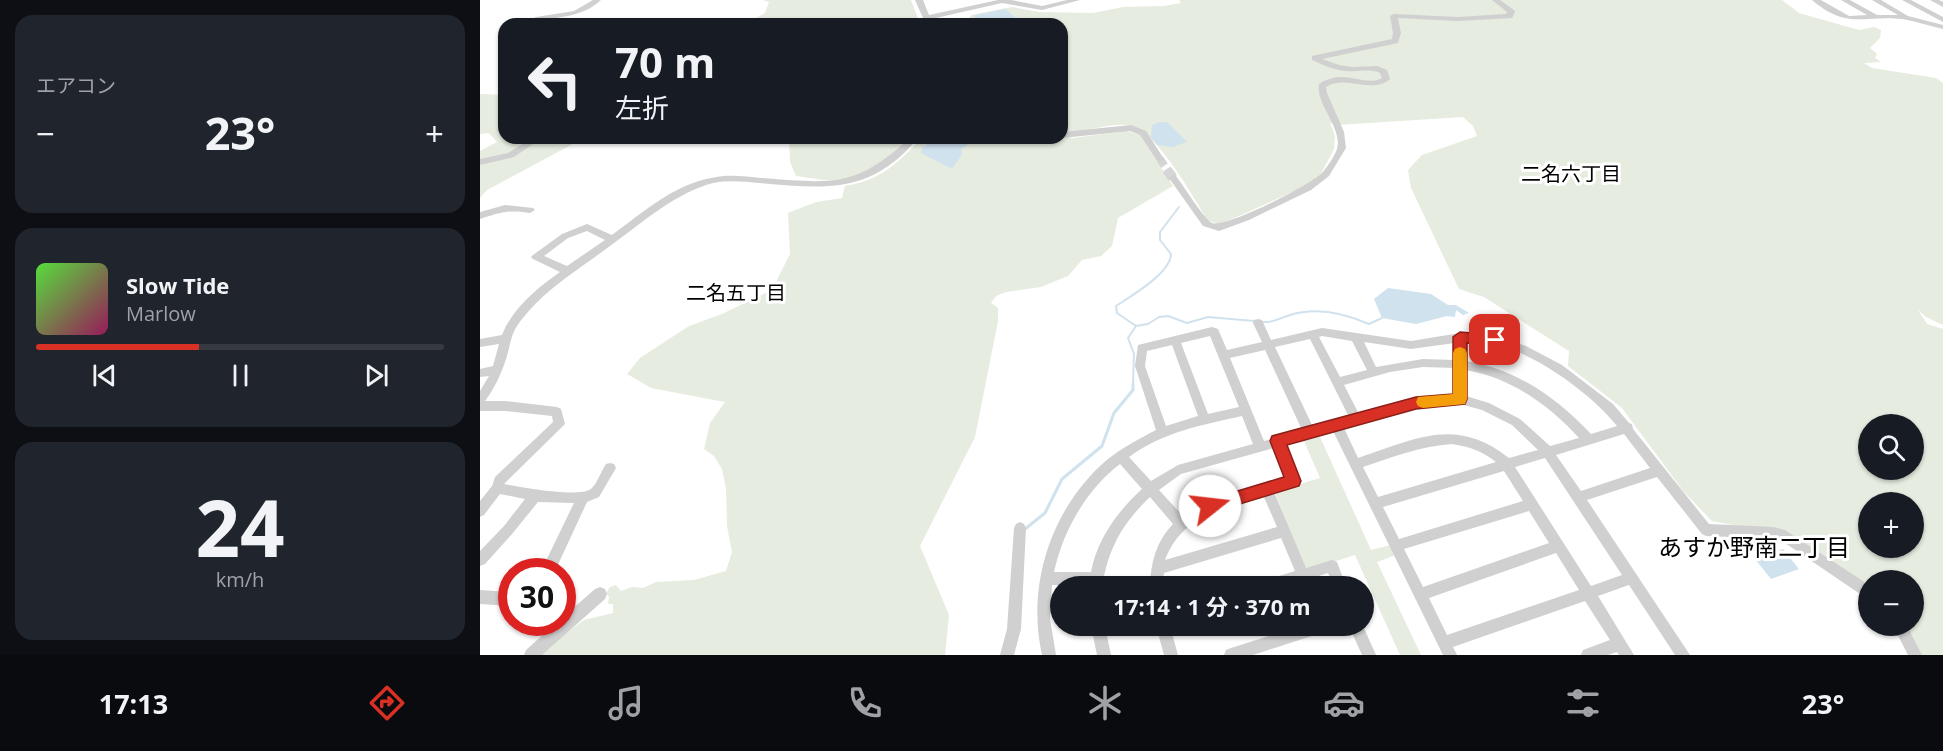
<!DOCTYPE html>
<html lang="ja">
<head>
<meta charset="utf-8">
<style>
	:root { --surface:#171b24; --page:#20242c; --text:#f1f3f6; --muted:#9ea1a6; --line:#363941; --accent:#d93025 }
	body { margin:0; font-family:"Open Sans","Noto Sans JP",sans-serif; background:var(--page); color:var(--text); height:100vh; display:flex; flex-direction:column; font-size:22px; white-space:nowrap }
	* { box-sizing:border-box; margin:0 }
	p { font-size:20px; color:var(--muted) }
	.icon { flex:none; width:33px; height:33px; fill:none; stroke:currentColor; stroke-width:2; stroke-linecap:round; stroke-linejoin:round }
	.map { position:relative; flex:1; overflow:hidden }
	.details { display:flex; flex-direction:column; gap:15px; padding:15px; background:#0d0f14; width:480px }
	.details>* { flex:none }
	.top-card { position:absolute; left:18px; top:18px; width:570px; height:126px; border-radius:18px; box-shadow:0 2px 4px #0004; background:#171b24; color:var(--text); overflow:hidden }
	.buttons { position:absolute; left:1378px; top:414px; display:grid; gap:12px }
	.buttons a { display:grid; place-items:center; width:66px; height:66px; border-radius:50%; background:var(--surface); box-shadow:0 2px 4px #0004; font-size:30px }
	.speed { position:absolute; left:18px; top:558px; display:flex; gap:12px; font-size:30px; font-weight:700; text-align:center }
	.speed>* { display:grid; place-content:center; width:78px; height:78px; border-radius:50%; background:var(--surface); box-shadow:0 2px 4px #0004; line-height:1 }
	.speed .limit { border:9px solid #d22; background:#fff; color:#111 }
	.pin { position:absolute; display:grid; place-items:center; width:51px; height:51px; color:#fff; margin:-26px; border-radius:12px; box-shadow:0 3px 9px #0006 }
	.me { position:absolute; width:66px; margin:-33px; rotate:74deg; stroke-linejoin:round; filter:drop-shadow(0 0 4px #0008) }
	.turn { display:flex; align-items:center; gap:21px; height:126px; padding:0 18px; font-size:27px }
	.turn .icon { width:78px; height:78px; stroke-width:2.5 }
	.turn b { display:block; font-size:42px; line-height:51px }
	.big { font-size:45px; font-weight:700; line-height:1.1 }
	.details .card { flex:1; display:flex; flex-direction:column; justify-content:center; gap:9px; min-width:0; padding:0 21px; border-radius:18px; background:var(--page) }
	.details .dial { align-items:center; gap:0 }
	.dial b { font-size:78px; line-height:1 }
	.song { display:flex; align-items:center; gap:18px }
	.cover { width:72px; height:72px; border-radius:9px; background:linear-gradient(135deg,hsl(110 70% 55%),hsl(330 70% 35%)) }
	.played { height:6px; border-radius:3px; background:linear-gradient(90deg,var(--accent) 40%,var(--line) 40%) }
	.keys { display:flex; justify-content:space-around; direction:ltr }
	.heat { display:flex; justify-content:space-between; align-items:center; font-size:33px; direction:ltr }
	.trip { position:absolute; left:570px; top:576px; width:324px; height:60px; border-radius:30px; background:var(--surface); box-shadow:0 2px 4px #0004; font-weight:700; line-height:60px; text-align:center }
	.tab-bar { display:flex; height:96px; justify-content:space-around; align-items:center; background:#090b0e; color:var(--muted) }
	.tab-bar .icon { width:42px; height:42px }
	.tab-bar .selected { color:var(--accent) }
	.tab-bar b { font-size:27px; color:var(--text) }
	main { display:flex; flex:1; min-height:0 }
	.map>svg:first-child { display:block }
</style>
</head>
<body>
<main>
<section class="details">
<div class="card"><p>エアコン</p>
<div class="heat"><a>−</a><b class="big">23°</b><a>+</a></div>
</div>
<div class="card">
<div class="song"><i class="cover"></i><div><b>Slow Tide</b><p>Marlow</p></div></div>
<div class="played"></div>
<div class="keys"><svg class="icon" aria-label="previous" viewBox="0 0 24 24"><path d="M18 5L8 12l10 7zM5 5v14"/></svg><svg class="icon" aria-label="pause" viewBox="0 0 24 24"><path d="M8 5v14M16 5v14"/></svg><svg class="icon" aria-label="next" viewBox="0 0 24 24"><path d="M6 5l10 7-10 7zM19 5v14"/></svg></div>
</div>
<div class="card dial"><b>24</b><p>km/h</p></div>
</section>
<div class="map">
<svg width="1463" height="655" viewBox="0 0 1463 655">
	<rect width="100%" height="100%" fill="#fff"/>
	<path fill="#e6ecdf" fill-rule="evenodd" d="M 283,0 L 431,0 L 439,21 L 458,22 L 458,24 L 266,24 L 285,13 L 289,2 Z
		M 699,0 L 1302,0 L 1319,13 L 1379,30 L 1394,27 L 1401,30 L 1400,38 L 1390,48 L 1397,54 L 1395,58 L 1401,62 L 1384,63 L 1392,68 L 1456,78 L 1463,83 L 1463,325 L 1446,317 L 1438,310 L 1447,324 L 1463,329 L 1463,655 L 1440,655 L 1426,626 L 1434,626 L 1434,580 L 1389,580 L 1389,589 L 1314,537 L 1232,521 L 1204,492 L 1142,408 L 1088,366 L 1089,351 L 1004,297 L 979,289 L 931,188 L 928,170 L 942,155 L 997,136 L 993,126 L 983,117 L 857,125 L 850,123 L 855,136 L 854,149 L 841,174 L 828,185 L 741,224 L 728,221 C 714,198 674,126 647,125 C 625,123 603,134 582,131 L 582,24 L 488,24 L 491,15 L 532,7 L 559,12 L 613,13 L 643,7 L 684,6 L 701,3 ZM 1389,424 L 1434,424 L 1434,470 L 1389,470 ZM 1389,502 L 1434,502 L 1434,548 L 1389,548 Z
		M 0,94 L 24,95 L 24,138 L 94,138 L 91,145 L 7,190 L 0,198 L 0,151 L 17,142 L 9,133 L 0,134 Z
		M 647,131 L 660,135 L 693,186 L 638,218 L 632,246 L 621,256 L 602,260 L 588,276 L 561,287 L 526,292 L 516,296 L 511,303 L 518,308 L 518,321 L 495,437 L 440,546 L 469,615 L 465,655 L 57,655 L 104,620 L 133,613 L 133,604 L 128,604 L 129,597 L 126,593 L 130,587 L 136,585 L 141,591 L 152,587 L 163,588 L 176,582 L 214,580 L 246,571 L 252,552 L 247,526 L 246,489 L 242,469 L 234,456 L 224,449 L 230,423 L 245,402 L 171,388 L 147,374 L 160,358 L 209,326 L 242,314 L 292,290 L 310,254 L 308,213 L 336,202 L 362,198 L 365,186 C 402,180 417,163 442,138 L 582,138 L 582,136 L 593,138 Z
		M 309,138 L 428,138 C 411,156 389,174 364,179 C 350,182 331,178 316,176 L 310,162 Z
		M 840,437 L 891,550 L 911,545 L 916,555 L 897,562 L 941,655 L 920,655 L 875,555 L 831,569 L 824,567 L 796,495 L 797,491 L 840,478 L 824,441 Z"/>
	<path fill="#cfe2ee" d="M 525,9 L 543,24 L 493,24 L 495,15 Z
		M 680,122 L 687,122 L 707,142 L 692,147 L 677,145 L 671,137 L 672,125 Z
		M 455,138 L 498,138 L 481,149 L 482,154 L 472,169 L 441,153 L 442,148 Z
		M 908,288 L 951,294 L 968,305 L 976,305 L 989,313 L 983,315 L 976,310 L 975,317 L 967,316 L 936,324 L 902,318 L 894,299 Z
		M 1303,549 L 1319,569 L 1291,579 L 1275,559 Z"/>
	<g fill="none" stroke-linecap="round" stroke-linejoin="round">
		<path stroke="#cfe2ee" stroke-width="2" d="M 783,322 C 793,323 800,318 810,315 C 836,307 864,313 889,324 L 902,318
			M 656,326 L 637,313 L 636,306 C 651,296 691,273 691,254 L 680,240 L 680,232 L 699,207
			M 653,386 L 654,354 L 648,338 L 656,326 L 668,324 L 679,317 L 688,316 L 707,323 L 728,317 L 774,321"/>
		<path stroke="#cfe2ee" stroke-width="3" d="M 545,529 L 565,513 L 582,479 L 622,446 L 634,413 L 653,390 L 653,384"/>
		<path stroke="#d6d6d6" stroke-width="8" stroke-dasharray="8 4" stroke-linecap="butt" d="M 680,159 L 688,171"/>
		<path stroke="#d6d6d6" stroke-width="10" stroke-dasharray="10 5" stroke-linecap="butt" d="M 687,170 L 693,178"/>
		<path fill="#d0d0d0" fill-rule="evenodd" d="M 113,0 L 121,0 C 103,17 79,17 56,21 L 52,19 L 56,17 L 94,11 Z
			M 435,0 L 443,0 L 449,15 L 518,0 L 531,0 L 562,6 L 587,0 L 600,0 L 562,10 L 522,3 L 447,20 L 443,18 Z
			M 1012,0 L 1020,0 L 1034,10 L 1035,12 L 1032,18 L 978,21 L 918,18 L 921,33 L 918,43 L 842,59 L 859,65 L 872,67 L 897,66 L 907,70 L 910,79 C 892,95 866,74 846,87 L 847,93 L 864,132 L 866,148 L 849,176 L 831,190 L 769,220 L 739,231 L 723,226 L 689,178 L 693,175 L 696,176 C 703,185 724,219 732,223 C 746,228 831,185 843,172 C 847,167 855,156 857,149 C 863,128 835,104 839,84 C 866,67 883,88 902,78 L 900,73 C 891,68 877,72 866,71 C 854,70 843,65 832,60 L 832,56 L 912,39 L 913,33 L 910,16 L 914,14 L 978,17 L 1026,14 L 1027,12 Z
			M 1332,0 L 1341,0 L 1369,16 L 1387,15 L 1361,0 L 1370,0 L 1397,15 L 1418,15 L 1392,0 L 1401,0 L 1428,16 L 1463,25 L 1463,29 C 1450,26 1435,21 1422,19 C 1383,15 1367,30 1332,0 Z
			M 1422,0 L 1431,0 L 1463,17 L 1463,22 Z
			M 1450,0 L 1459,0 L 1463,2 L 1463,7 Z
			M 651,125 L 666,131 L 684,159 L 683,161 L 677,161 L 660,135 L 650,131 L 582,138 L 582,132 Z
			M 52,138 L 62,138 L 34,157 L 0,165 L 0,159 L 28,153 Z
			M 429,138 L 438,138 C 392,194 346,189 280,183 C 263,182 243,179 226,185 C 191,197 163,222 134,243 C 100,269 62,290 37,326 C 31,335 30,346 27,356 C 22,372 15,388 5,401 L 25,401 L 77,407 L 81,409 L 85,424 L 24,484 C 39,487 99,498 111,489 C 117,484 121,471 126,464 L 130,463 L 134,464 L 136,468 L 119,497 L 107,502 L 75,571 L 65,572 L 63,567 L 94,503 L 58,502 L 32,534 L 5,564 L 0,566 L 0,551 L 24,526 L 45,499 L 20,494 L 4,515 L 0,517 L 0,501 L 12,486 L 15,477 L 73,422 L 72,416 L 25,411 L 0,411 L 0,391 L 9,376 L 0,377 L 0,369 L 13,366 L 19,344 L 0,347 L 0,339 L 22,335 C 32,309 57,288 80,272 L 53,259 L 51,257 L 53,255 L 82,234 L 107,224 L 132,235 C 162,213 193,185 231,178 C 247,174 265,176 281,178 C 350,183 376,189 429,138 ZM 107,231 L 125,240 L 87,266 L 64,256 L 88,238 Z
			M 25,205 L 53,208 L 55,210 L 50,213 C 29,209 19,213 0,219 L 0,212 Z
			M 778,319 L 782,320 L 791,340 L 842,328 L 931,341 L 980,333 L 1015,336 L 1046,346 L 1082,365 L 1133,404 L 1149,423 L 1152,424 L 1153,429 L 1229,524 L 1293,527 L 1305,530 L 1389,585 L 1389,600 L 1302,541 L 1293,539 L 1226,536 L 1222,534 L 1177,477 L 1107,500 L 1210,655 L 1195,655 L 1149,585 L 1118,596 L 1154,655 L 1139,655 L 1137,652 L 1128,655 L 1101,655 L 1103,650 L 1130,640 L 1105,601 L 973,647 L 977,655 L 963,655 L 853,431 L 805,445 L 819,481 L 817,485 L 794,492 L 826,568 L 852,560 L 857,562 L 866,586 L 854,586 L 848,573 L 807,586 L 782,586 L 783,581 L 815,571 L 801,538 L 684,573 L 682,586 L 670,586 C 671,562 676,542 693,524 L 670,497 C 641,525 629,548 622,586 L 572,585 L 570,619 L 576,655 L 562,655 C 546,584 572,506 628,459 C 643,447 659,439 676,430 L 655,366 L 658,345 L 732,327 L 738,329 L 747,350 L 782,342 L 773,323 L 774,320 ZM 730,336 L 759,407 L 728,414 L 701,343 ZM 842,336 L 872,341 L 887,370 L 860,377 L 839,337 ZM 830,339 L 869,417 L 833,427 L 795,347 ZM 990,341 C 998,342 1006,343 1013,344 C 1054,352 1112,394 1137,426 L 1111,434 C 1077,398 1035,368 985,361 L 985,342 ZM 884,342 L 931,349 L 975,343 L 975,360 L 943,359 L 896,367 ZM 692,345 L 718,416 L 686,426 L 665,366 L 667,351 ZM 785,350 L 822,430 L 784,441 L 750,358 ZM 943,367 L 975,368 L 974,395 L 936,398 L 879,414 L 864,385 L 910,372 ZM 985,370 C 1030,377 1069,405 1099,438 L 1070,446 L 1040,419 L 1009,403 L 986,396 ZM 980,404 L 1002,410 L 1032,425 L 1058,450 L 1029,458 C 975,416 936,439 878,458 L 864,428 L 936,408 ZM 762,416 L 773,444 L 698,465 L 671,481 L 649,457 C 683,432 722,425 762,416 ZM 1144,434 L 1170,468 L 1101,491 L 1076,455 ZM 972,444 C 990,447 1002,451 1016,462 L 898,497 L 883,467 C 913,457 941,446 972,444 ZM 794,448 L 806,478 C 770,488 734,496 703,516 L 679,490 L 701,474 ZM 1065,458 L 1142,575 L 1111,586 L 1035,467 ZM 640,464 L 662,489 C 638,511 617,539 611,572 L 574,572 C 583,531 606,490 640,464 ZM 1024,471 L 1043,501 L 919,539 L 903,507 ZM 783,495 L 797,527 L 685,560 C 702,516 742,507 783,495 ZM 1049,511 L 1069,543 L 943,587 L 924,549 ZM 1076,553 L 1099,590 L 967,635 L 949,598 Z
			M 540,522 L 544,524 L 546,528 L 541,629 L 534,655 L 520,655 L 527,629 L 534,528 L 536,524 Z
			M 120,587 L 125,589 L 127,594 L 125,599 L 62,655 L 44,655 L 46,650 L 77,622 L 82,622 L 82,618 L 115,589 Z
			M 0,590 L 32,592 L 32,606 L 0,604 Z
			M 611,626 L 625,626 L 631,655 L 617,655 Z
			M 676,626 L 690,626 L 698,655 L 684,655 Z
			M 821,626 L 848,626 L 846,631 L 841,633 L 773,655 L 744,655 L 746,650 L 751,648 Z
			M 869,626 L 883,626 L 896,655 L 882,655 Z
			M 1413,626 L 1427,626 L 1442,655 L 1428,655 Z"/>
	</g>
	<path fill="#d93025" stroke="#8d1f18" stroke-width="1.5" d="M 980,332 L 1015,335 L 1022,340 L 1015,346 L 987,343 L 987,399 L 985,404 L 936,409 L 807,445 L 821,481 L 819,486 L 730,513 L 724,511 L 722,506 L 724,501 L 804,477 L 790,441 L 792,436 L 936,397 L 973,394 L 973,337 Z"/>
	<path fill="#f59e0b" d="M 980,347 L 985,349 L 987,353 L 987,399 L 985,404 L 943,408 L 938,406 L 936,402 L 938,397 L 973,394 L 973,353 L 975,349 Z"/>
	<g text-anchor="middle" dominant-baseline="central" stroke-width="6" stroke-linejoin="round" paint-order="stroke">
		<g font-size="20" fill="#000" stroke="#fff">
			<text x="1091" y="173">二名六丁目</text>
			<text x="256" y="292">二名五丁目</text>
		</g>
		<g font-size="24" fill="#000" stroke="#fff">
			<text x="1274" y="546">あすか野南二丁目</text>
		</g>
	</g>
</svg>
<div class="buttons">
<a><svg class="icon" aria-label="search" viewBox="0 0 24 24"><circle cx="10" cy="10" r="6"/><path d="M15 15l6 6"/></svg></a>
<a>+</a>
<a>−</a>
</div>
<div class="speed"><div class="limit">30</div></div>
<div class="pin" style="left:1015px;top:340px;background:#d93025"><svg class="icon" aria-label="arrive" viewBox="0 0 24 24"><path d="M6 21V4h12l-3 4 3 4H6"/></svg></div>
<svg class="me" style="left:730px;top:506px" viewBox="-20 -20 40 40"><circle r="19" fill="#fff"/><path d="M0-13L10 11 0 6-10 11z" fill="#d93025"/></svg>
<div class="trip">17:14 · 1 分 · 370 m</div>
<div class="top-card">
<div class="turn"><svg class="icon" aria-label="left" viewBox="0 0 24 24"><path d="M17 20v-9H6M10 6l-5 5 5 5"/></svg><div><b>70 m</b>左折</div></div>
</div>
</div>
</main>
<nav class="tab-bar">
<b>17:13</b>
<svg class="icon selected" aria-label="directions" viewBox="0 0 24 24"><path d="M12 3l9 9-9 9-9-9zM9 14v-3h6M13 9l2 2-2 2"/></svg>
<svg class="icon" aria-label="music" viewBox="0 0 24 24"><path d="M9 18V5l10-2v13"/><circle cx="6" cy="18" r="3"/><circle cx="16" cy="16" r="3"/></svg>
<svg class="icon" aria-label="phone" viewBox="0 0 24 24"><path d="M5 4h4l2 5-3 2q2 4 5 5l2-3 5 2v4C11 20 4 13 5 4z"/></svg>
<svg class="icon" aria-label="climate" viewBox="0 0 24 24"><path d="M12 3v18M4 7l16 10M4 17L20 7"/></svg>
<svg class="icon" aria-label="car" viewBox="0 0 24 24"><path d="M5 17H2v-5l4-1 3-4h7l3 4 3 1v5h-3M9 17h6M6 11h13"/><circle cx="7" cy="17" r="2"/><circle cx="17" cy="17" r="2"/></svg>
<svg class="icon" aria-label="filters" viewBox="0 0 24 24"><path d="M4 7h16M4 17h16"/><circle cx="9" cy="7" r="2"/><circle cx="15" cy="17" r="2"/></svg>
<b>23°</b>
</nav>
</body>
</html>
